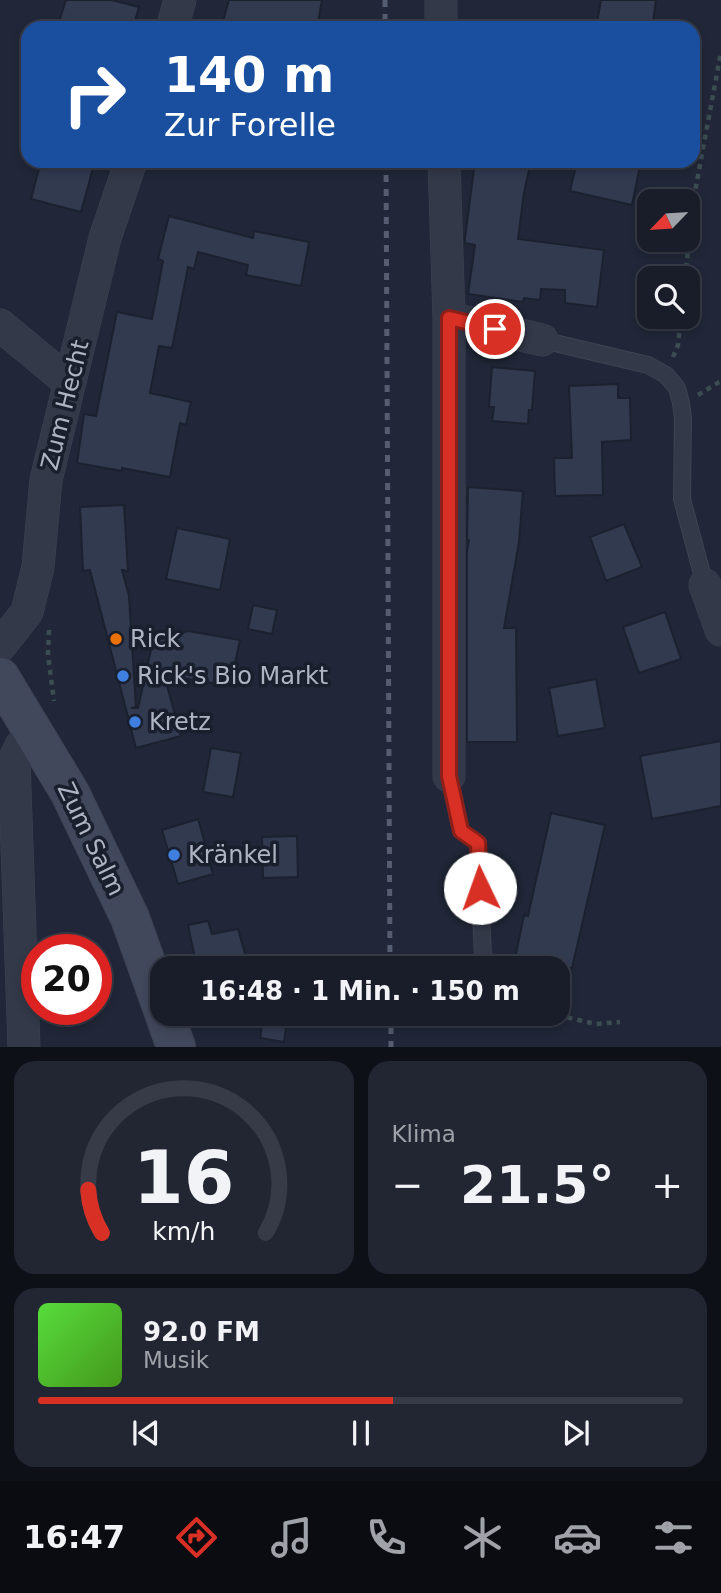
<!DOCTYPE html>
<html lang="de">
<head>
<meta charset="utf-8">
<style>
	:root { --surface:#191d2a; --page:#222632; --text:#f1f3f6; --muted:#9fa2a8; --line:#373b47; --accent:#d93025 }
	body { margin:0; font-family:"DejaVu Sans",sans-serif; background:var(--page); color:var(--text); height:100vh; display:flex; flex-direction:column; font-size:26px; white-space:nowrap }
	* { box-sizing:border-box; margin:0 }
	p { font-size:23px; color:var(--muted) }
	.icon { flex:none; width:38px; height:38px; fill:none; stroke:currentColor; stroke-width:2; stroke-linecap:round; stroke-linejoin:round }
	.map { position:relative; height:1047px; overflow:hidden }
	.sheet { display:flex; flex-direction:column; gap:14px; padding:14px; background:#0e1017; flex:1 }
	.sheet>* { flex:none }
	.banner { position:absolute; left:21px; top:21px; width:679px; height:147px; border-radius:21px; box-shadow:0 4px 10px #0003,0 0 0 2px var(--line); background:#1a4fa0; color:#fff; overflow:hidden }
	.needle { width:46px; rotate:245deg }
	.controls { position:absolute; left:637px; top:189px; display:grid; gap:14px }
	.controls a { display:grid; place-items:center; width:63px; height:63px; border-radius:14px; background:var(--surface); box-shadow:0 4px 10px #0003,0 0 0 2px var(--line); font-size:35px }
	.speed { position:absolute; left:21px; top:934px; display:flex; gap:14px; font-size:35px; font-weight:700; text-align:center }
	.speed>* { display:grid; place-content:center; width:91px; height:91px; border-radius:50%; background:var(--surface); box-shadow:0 4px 10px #0003,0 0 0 2px var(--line); line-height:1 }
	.speed .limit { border:10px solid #d22; background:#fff; color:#111 }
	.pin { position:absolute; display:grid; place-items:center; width:60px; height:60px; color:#fff; margin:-30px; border:4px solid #fff; border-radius:50%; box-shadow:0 2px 7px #0007 }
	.me { position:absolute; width:77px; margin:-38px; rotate:357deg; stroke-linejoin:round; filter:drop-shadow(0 0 5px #0008) }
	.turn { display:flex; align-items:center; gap:24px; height:147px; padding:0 28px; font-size:32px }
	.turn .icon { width:91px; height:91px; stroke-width:2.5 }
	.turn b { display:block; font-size:49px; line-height:60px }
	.big { font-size:52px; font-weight:700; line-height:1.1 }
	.sheet .widget { flex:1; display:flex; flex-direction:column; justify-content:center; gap:10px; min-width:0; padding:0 24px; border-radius:21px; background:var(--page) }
	.sheet .dial { align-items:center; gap:0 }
	.dial svg { height:182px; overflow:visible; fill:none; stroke:var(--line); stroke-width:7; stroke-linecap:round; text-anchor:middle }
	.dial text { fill:var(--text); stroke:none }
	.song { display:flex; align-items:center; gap:21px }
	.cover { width:84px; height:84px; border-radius:10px; background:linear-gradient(135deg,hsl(110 70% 55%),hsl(100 70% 35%)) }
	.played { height:7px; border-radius:4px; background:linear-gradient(90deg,var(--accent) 55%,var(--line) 55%) }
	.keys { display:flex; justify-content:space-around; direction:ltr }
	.heat { display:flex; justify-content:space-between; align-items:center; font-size:38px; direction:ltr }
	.sheet .tiles { flex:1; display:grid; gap:14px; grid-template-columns:1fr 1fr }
	.widget:last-child { grid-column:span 2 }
	.trip { position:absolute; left:150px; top:956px; width:420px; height:70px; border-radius:21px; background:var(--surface); box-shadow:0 4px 10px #0003,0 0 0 2px var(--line); font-weight:700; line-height:70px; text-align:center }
	.tabs { display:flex; height:112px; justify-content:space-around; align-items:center; background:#0a0c11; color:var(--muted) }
	.tabs .icon { width:49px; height:49px }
	.tabs .selected { color:var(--accent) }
	.tabs b { font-size:32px; color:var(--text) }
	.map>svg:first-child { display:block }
</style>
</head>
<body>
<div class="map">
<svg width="721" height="1047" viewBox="0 0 721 1047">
	<rect width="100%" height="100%" fill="#212738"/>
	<path fill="#323a50" stroke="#1c212f" stroke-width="2" d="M 66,0 L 112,0 L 139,7 L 133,28 L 57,28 Z
		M 229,0 L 322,0 L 317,28 L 221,28 Z
		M 601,0 L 656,0 L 652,28 L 596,28 Z
		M 41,161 L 95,161 L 81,212 L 31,199 Z
		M 475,161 L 531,161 L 524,193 L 518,239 L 604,250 L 597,307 L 565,303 L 565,290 L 541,289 L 540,300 L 524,298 L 523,302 L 468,294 L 475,245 L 465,243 L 465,238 Z
		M 577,161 L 641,161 L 632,205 L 570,191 Z
		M 169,216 L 253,238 L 254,231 L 309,242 L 301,286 L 246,275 L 248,265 L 198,252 L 194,269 L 188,267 L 172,348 L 159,346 L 150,393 L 191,402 L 186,425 L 180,423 L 170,477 L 122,468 L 122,471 L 77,463 L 84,414 L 96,416 L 117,312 L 152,319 L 163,261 L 158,259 Z
		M 492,367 L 535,371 L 532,410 L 529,410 L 528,424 L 492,421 L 494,407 L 489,407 Z
		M 618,384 L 618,398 L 630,398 L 631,440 L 602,442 L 603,495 L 555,496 L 554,458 L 572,458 L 569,386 Z
		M 468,487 L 523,491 L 519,542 L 504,628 L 516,628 L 517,742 L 467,742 L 467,551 L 469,540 L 467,540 Z
		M 124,505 L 128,571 L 122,570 L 129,596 L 136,707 L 131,708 L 138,708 L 154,636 L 155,641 L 188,631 L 240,640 L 230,686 L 164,675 L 181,736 L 136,748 L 90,570 L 83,571 L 80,507 Z
		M 624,524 L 642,567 L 606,581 L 590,537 Z
		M 177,528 L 230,539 L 220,590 L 166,579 Z
		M 253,605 L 277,610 L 272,634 L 248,629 Z
		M 665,612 L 681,659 L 639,673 L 623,627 Z
		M 596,679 L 605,728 L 558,736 L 549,688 Z
		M 721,741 L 721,806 L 652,819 L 640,756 Z
		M 211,748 L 241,753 L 233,797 L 203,792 Z
		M 551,813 L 605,825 L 572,968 L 513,968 L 524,915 L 528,916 Z
		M 198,819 L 210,861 L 209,861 L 213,874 L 178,884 L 162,830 Z
		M 297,836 L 298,877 L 263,878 L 262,837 Z
		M 208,921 L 212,934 L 238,929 L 249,968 L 197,968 L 188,925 Z
		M 264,1013 L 288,1013 L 284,1042 L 260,1038 Z"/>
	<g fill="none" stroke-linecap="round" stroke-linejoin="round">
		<defs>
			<path id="lane" d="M 542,340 L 648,365 L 666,375 L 677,388 L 681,403 L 683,418 L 682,499 L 705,585
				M 449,776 L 461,831 L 478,843 L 483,956"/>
			<path id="street" d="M 441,0 L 441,28
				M 172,28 L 180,0
				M 444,161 L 449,318 L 449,776
				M 449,318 L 542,340
				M 0,325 L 70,383
				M 705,585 L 721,630
				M 0,646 L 27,612 L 38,567 L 46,480 L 105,238 L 131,161
				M 24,1047 L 14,760 L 21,746 L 36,734"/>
			<path id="secondary" d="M 0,677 L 70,793 L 130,918 L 163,1010
				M 164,1013 L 176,1047"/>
		</defs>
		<use href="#lane" stroke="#3e4352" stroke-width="18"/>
		<use href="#street" stroke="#3e4352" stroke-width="33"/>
		<use href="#secondary" stroke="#3e4352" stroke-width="40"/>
		<path stroke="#3b4d52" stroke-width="4.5" stroke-dasharray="5 5" stroke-linecap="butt" d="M 685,278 L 694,197 L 721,52
			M 673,357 L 678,345 L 681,317
			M 698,395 L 721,381
			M 49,630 L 48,655 L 54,701
			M 548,1013 L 596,1024 L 620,1022
			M 488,1027 L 493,1013"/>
		<use href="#lane" stroke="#343949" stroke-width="16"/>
		<use href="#street" stroke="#343949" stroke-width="32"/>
		<use href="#secondary" stroke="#42485c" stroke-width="38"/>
		<path stroke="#565d70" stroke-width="5" stroke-dasharray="7 7" stroke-linecap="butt" d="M 385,0 L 385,28
			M 386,161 L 390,968
			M 391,1013 L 391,1047"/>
	</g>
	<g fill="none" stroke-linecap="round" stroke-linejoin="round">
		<defs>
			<path id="route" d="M 480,888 L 478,843 L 461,831 L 449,776 L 449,318 L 495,329"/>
		</defs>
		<use href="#route" stroke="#8d1f18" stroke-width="18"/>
		<use href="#route" stroke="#d93025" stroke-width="12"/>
	</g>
	<circle fill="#e8710a" stroke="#1a1f2d" stroke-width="2.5" cx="116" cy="639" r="7"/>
	<g fill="#3f7fe0" stroke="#1a1f2d" stroke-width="2.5">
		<circle cx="123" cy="676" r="7"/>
		<circle cx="135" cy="722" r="7"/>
		<circle cx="174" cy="855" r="7"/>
	</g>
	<g text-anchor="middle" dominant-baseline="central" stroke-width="7" stroke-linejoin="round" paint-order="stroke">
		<g font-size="24" fill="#afb4c5" stroke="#1a1f2d">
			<text transform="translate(65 405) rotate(-76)">Zum Hecht</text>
			<text transform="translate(91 839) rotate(64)">Zum Salm</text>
		</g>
		<g font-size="24" fill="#afb4c5" stroke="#1a1f2d" text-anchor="start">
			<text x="130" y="639">Rick</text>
			<text x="137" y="676">Rick's Bio Markt</text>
			<text x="149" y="722">Kretz</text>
			<text x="188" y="855">Kränkel</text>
		</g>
	</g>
</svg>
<div class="controls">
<a><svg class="needle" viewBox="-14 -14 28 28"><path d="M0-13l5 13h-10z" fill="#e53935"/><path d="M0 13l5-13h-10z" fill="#9fa2a8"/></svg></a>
<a><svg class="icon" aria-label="search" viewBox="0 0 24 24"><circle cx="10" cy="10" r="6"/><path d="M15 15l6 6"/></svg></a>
</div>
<div class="speed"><div class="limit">20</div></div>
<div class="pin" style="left:495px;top:329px;background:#d93025"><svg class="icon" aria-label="arrive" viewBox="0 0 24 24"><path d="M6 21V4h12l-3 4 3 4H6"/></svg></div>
<svg class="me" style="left:480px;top:888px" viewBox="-20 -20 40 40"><circle r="19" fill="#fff"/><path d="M0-13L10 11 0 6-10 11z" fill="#d93025"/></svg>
<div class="trip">16:48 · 1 Min. · 150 m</div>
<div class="banner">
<div class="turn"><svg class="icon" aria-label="right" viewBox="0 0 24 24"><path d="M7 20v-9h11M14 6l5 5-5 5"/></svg><div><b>140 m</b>Zur Forelle</div></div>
</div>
</div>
<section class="sheet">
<div class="tiles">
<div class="widget dial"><svg viewBox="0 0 100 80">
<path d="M14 69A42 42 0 1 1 86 69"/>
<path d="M14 69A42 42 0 0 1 8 50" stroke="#d93025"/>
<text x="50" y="56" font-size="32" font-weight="700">16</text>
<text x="50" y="72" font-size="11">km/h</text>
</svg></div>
<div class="widget"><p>Klima</p>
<div class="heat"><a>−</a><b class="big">21.5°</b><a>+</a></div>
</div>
<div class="widget">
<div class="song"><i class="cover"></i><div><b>92.0 FM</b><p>Musik</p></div></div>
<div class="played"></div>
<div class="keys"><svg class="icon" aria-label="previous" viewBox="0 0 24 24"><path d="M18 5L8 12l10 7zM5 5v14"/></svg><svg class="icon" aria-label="pause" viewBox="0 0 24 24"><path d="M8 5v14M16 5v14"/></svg><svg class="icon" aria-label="next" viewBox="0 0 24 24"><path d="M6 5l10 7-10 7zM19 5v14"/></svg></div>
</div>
</div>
</section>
<nav class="tabs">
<b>16:47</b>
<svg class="icon selected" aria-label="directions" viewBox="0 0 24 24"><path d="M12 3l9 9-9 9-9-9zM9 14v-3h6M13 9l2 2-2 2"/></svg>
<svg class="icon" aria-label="music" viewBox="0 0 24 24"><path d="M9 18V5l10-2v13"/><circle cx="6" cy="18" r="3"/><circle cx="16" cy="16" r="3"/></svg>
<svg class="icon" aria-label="phone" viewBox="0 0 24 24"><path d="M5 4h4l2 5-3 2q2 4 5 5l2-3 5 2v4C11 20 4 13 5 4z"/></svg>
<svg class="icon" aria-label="climate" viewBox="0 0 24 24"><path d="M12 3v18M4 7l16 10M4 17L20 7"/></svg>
<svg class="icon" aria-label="car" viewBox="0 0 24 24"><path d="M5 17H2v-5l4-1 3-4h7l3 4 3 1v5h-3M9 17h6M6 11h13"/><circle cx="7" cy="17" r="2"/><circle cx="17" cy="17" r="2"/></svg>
<svg class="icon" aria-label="filters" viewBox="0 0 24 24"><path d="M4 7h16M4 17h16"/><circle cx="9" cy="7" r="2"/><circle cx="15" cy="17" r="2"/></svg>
</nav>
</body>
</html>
